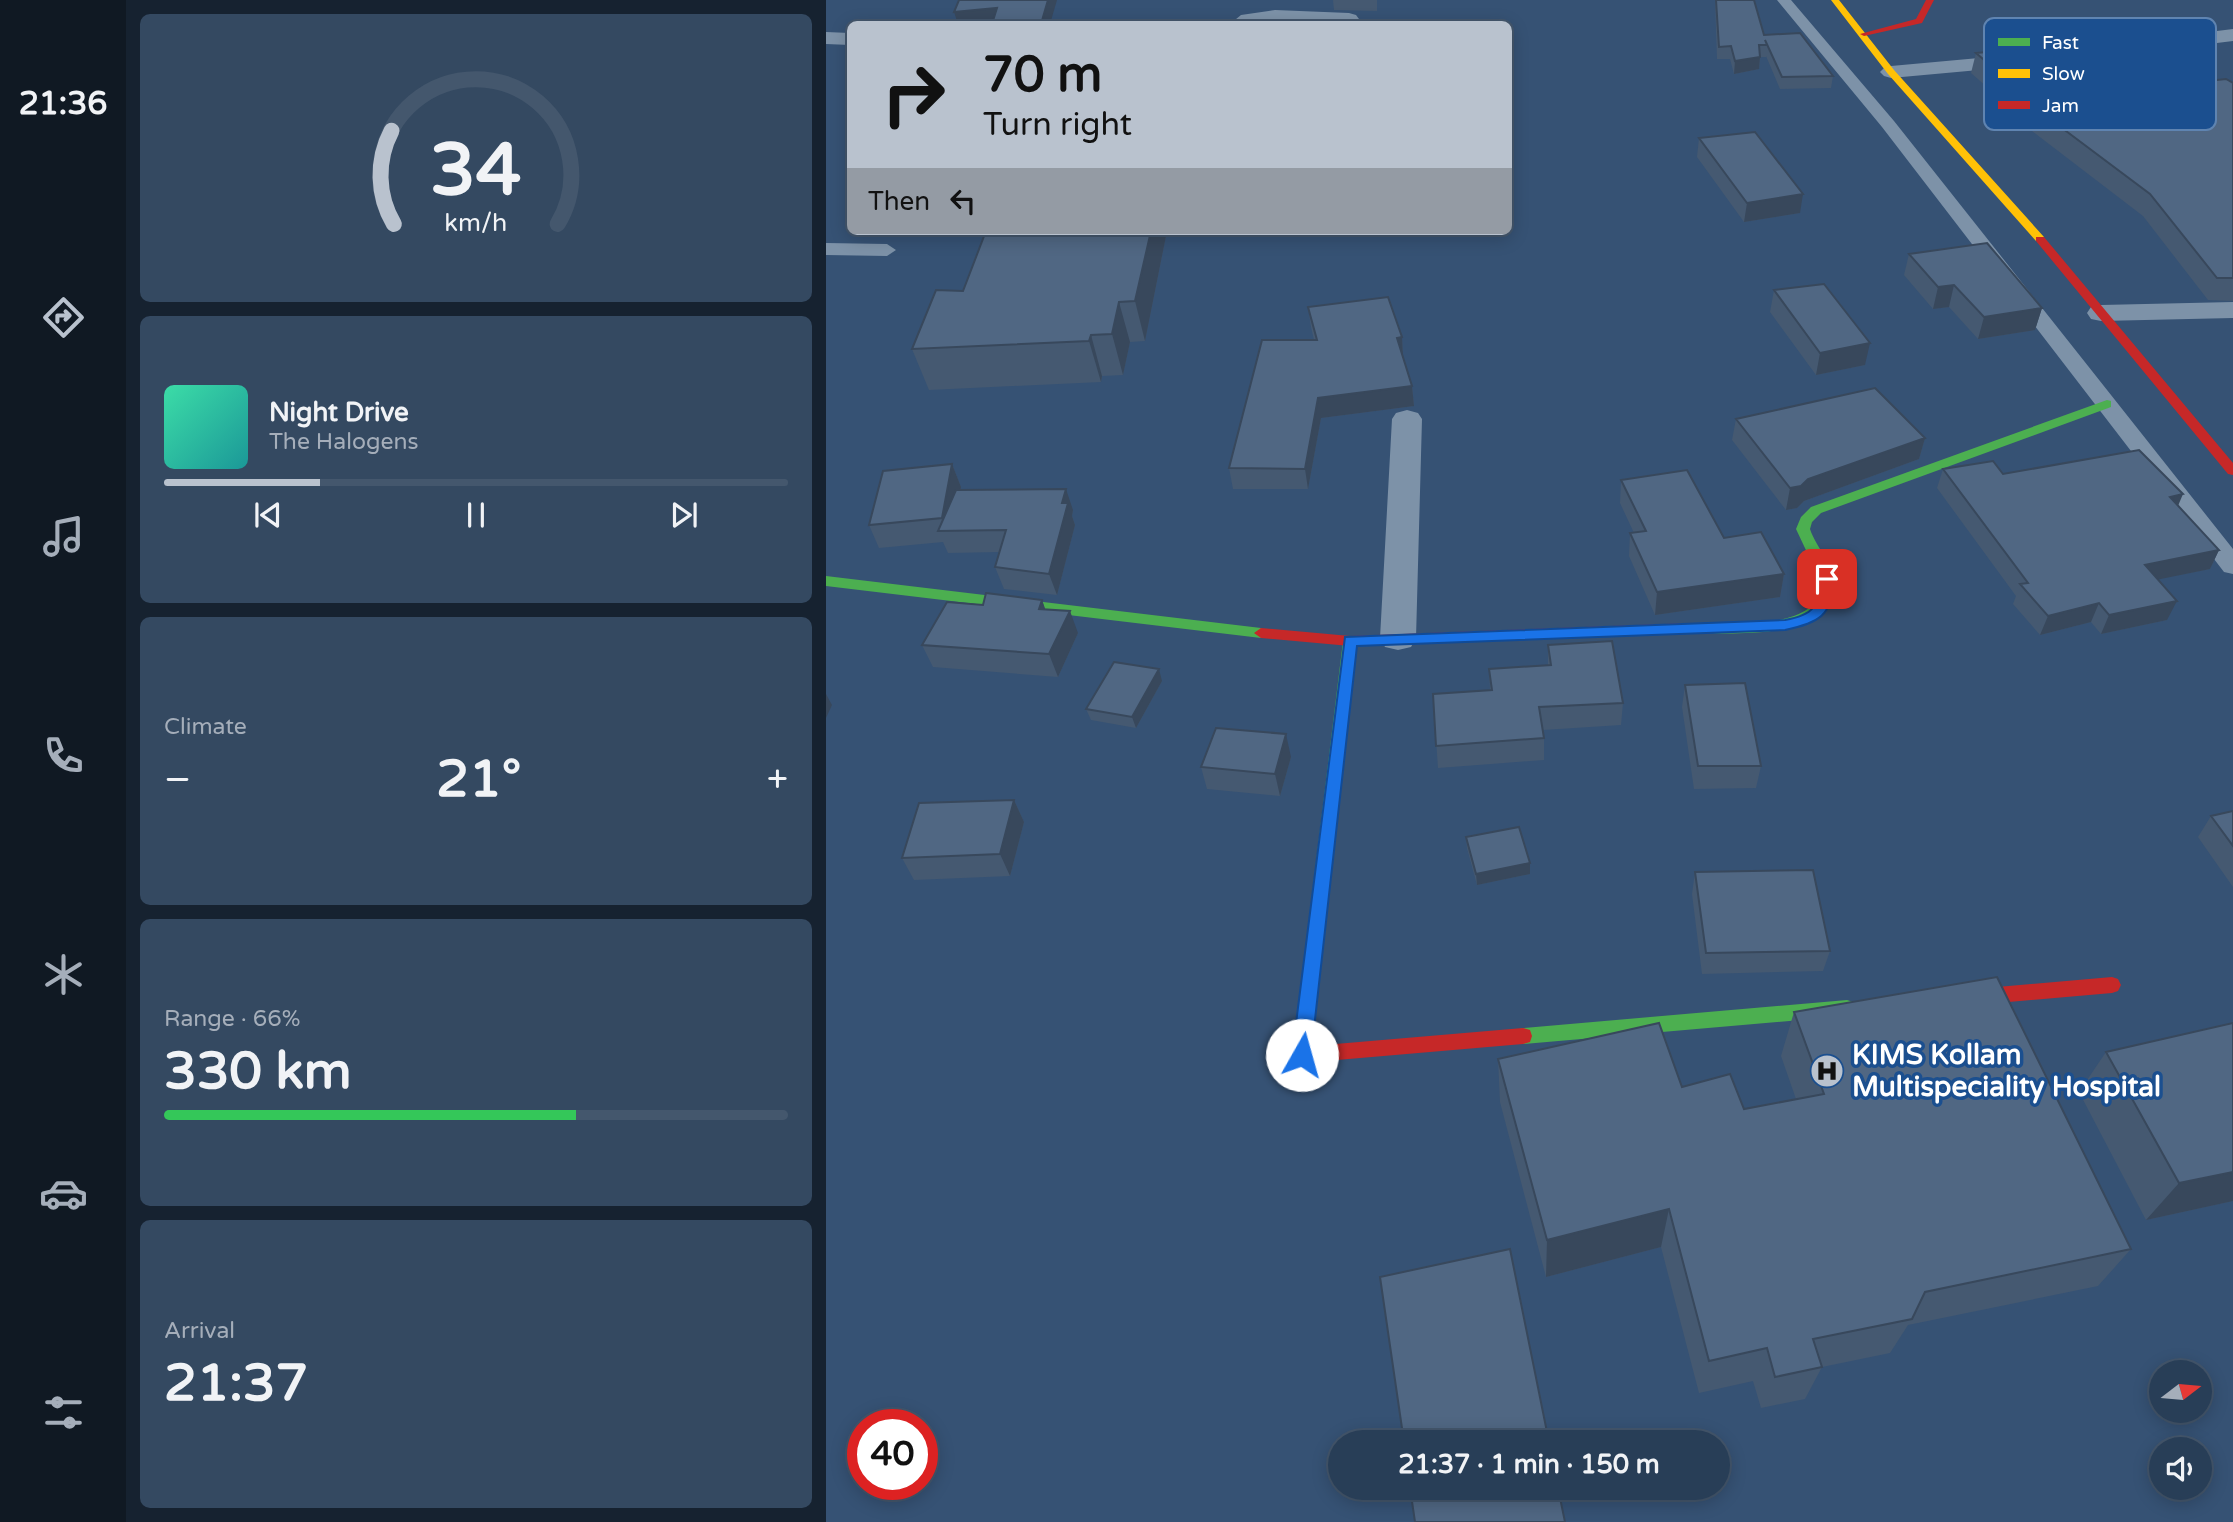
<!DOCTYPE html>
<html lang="en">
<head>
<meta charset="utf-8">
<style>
	:root { --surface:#283e57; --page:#344961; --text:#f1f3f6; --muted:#a5aeba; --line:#44576d; --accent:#b9c2ce }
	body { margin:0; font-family:"Varela Round",sans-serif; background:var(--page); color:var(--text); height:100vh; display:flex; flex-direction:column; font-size:26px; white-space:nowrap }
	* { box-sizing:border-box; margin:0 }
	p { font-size:23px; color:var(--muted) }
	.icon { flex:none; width:38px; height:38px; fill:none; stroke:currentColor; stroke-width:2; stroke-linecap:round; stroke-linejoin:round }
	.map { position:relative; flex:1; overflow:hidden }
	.sheet { display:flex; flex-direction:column; gap:14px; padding:14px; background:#162230; width:700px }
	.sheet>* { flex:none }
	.top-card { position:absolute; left:21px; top:21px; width:665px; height:214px; border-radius:10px; box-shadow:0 4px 18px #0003,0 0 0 2px var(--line); background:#b9c2ce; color:#111; overflow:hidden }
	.needle { width:46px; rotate:74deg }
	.buttons { position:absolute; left:1323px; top:1360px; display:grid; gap:14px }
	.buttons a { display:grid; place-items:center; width:63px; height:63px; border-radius:50%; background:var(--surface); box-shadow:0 4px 18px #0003,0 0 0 2px var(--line); font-size:35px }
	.speed { position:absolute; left:21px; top:1409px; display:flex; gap:14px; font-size:35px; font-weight:700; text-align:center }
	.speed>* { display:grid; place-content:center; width:91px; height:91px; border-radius:50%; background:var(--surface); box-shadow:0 4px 18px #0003,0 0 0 2px var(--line); line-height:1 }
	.speed .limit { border:10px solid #d22; background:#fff; color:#111 }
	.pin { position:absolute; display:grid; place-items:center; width:60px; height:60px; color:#fff; margin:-30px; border-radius:14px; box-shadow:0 4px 10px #0006 }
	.me { position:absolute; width:77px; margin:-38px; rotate:7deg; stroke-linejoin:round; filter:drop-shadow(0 0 5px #0008) }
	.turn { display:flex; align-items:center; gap:24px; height:147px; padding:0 21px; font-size:32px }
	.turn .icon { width:91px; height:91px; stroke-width:2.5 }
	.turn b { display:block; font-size:49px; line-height:60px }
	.then { display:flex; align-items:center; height:66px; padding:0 21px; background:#0003; gap:14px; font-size:26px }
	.big { font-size:52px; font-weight:800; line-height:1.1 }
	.sheet .card { flex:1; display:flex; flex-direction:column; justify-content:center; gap:10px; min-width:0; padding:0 24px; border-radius:10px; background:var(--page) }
	.sheet .dial { align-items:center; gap:0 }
	.dial svg { height:182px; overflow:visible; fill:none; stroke:var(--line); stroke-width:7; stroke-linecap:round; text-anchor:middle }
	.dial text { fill:var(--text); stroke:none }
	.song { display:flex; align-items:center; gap:21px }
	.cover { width:84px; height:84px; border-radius:10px; background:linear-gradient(135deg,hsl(160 70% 55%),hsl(180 70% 35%)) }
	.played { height:7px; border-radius:4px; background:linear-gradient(90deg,var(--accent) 25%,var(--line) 25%) }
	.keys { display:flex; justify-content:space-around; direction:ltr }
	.heat { display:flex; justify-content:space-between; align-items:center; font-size:38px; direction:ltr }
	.charge { height:10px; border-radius:5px; background:linear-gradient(90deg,#34c759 66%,var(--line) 0) }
	.trip { position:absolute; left:502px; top:1430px; width:402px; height:70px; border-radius:35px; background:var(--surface); box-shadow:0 4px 18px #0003,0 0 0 2px var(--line); font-weight:800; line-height:70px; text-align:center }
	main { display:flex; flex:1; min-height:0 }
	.dock { display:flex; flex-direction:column; width:126px; justify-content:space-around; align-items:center; background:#101923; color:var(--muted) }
	.dock .icon { width:49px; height:49px }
	.dock .active { color:var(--accent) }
	.dock b { font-size:32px; color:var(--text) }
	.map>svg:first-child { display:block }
</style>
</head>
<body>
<main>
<nav class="dock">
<b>21:36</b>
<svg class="icon active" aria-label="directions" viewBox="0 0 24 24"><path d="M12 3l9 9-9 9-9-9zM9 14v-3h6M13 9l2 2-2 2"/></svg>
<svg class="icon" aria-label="music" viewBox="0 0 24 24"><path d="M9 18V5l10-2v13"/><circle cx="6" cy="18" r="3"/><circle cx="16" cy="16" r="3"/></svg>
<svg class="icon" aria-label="phone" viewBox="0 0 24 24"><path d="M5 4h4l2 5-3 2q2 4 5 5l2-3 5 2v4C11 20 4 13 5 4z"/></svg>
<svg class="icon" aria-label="climate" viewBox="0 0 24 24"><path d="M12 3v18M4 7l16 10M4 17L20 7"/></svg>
<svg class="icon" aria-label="car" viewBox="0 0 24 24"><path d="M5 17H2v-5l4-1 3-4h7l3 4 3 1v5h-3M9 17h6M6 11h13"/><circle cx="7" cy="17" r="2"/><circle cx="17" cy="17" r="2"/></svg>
<svg class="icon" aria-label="filters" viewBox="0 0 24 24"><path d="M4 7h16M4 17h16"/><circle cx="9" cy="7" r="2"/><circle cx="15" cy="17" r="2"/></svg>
</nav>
<section class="sheet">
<div class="card dial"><svg viewBox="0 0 100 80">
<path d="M14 69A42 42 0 1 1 86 69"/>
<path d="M14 69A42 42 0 0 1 13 28" stroke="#b9c2ce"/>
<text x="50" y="56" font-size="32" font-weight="700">34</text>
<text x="50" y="72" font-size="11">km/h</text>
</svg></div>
<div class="card">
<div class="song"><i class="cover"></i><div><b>Night Drive</b><p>The Halogens</p></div></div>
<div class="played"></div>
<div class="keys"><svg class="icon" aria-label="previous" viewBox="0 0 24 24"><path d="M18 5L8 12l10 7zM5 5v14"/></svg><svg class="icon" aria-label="pause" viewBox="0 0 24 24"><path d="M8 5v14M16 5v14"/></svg><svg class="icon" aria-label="next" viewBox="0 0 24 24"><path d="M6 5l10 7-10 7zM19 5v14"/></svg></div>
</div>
<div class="card"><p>Climate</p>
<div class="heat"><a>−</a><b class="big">21°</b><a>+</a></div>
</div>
<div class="card"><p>Range · 66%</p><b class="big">330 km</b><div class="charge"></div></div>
<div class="card"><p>Arrival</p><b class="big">21:37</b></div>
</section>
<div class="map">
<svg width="1407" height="1522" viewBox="0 0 1407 1522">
	<rect width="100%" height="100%" fill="#365274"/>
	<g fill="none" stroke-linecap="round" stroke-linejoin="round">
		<path fill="#7d92a8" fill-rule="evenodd" d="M 951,0 L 965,0 L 1068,121 L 1407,549 L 1407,574 L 1398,572 L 1056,127 Z
			M 0,243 L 61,244 L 70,250 L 61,256 L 0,255 Z"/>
		<path fill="#7d92a8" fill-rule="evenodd" d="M 449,10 L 523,13 L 530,15 L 533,19 L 525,24 L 466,21 L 404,24 L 415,15 Z
			M 1407,29 L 1407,41 L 1230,63 L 1065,78 L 1058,76 L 1054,72 L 1058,68 L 1065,66 L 1230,51 Z
			M 0,32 L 24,33 L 24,45 L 0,44 Z
			M 1407,302 L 1407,318 L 1275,321 L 1265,319 L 1261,313 L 1265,307 L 1275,305 Z
			M 581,410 L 592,413 L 596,419 L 590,638 L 585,647 L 572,650 L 559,647 L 554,638 L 566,419 L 570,413 Z"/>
		<path fill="#4caf50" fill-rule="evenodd" d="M 1281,400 L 1285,401 L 1285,407 L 995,513 L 986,522 L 984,529 C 990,548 1011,568 1009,589 C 1004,641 902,633 865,633 L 858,628 L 865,623 C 898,623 1001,633 994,580 L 970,529 L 975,517 L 985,507 Z
			M 0,576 L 435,628 L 442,633 L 435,638 L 0,586 Z
			M 524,636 L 531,641 L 490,1009 L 487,1015 L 481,1017 L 475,1015 L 472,1009 L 517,641 Z
			M 1021,1000 L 1027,1002 L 1030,1008 L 1027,1014 L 1021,1016 L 697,1044 L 690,1042 L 688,1036 L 690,1030 L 697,1028 Z"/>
		<path fill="#ffc107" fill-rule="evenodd" d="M 1005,0 L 1013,0 L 1068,70 L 1218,237 L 1218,241 L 1210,241 L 1062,74 Z"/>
		<path fill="#c62828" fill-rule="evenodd" d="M 1100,0 L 1108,0 L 1096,23 L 1038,36 L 1034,34 L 1090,19 Z
			M 1210,237 L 1218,237 L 1407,463 L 1407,475 L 1402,474 L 1210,241 Z
			M 865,623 L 872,628 L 865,633 L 524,646 L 435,638 L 428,633 L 435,628 L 524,636 Z
			M 1286,977 L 1292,979 L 1295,985 L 1292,991 L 1286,993 L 1126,1007 L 1120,1005 L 1117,999 L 1120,993 L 1126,991 Z
			M 481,1001 L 487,1003 L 490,1009 L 486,1046 L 697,1028 L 704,1030 L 706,1036 L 704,1042 L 697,1044 L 476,1063 L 469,1061 L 467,1055 L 472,1009 L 475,1003 Z"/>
	</g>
	<path fill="#455971" d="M 507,0 L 551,0 L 551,11 L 508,10 Z
		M 889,0 L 928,0 L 938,35 L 1007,76 L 1005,88 L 954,89 L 940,56 L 940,57 L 934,57 L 933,69 L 908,74 L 904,59 L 891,59 Z
		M 1150,53 L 1274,93 L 1407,83 L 1407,301 L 1382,300 L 1317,216 L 1202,128 L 1203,124 L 1145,73 Z
		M 873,138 L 974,213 L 918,222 L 871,157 Z
		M 341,231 L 319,341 L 304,342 L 297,375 L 276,376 L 275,382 L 103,390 L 86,349 L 137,291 Z
		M 1083,254 L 1216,308 L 1209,330 L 1152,339 L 1123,307 L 1107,309 L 1078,275 Z
		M 948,290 L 1039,365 L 990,375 L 944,312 Z
		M 482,307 L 576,337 L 577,357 L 586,386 L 588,406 L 495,418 L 482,489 L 407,489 L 403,468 L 488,340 L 485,327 Z
		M 910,419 L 1099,438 L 1093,459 L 978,501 L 971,508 L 960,510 L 906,440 Z
		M 126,464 L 135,487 L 135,490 L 247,510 L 246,516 L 249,525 L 231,595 L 178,589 L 169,567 L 174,552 L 122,553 L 117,542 L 53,548 L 43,525 Z
		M 1117,469 L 1177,474 L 1352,506 L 1393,550 L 1384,569 L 1332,579 L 1341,620 L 1275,634 L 1265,622 L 1214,635 L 1187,604 L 1190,596 L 1111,488 Z
		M 795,480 L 898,538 L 958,574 L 954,597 L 829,615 L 803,556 L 804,533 L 808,533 L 794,503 Z
		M 216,600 L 219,609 L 252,633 L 232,677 L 107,667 L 96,645 L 157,605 Z
		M 722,645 L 797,703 L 795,725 L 717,730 L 718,738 L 718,760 L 612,768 L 607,694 L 664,690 L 663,669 L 722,665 Z
		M 336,681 L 310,728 L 265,720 L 260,709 Z
		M 859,685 L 935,766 L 930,788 L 868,789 L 856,707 Z
		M 465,757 L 454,796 L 381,789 L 375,767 Z
		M 188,800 L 198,822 L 184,876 L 88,880 L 76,858 Z
		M 1407,811 L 1407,887 L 1372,837 L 1385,816 Z
		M 640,837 L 704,874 L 651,885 L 641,848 Z
		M 869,872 L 1004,951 L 997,971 L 876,974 L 866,894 Z
		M 968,1012 L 1305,1249 L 1272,1286 L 1082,1325 L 1064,1353 L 996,1367 L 979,1399 L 935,1408 L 927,1381 L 873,1393 L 835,1247 L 720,1277 L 674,1102 L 672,1059 L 856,1087 L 918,1109 L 970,1099 L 955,1056 Z
		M 1407,1023 L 1407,1201 L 1320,1220 L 1253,1092 L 1280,1052 Z"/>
	<path fill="#38485c" d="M 222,0 L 231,0 L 224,24 L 215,24 Z
		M 171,8 L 166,24 L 132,24 L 128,12 Z
		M 934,57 L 933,69 L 908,74 L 909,61 Z
		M 977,194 L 974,213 L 918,222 L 921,203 Z
		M 325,231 L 341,231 L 319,341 L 309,301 Z
		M 1128,285 L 1123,307 L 1107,309 L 1112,287 Z
		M 293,302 L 304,342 L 297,375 L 286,334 Z
		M 1216,308 L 1209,330 L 1152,339 L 1158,317 Z
		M 265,335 L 276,376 L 275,382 L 263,341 Z
		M 576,337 L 577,357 L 571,338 Z
		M 1044,343 L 1039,365 L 990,375 L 994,353 Z
		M 586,386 L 588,406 L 495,418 L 482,489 L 479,469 L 492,398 Z
		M 1099,438 L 1093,459 L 978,501 L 971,508 L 960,510 L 964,488 L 982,479 Z
		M 126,464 L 135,487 L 127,531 L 121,531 L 116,518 Z
		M 240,489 L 247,510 L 246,516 L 249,525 L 231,595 L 223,574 L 236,503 Z
		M 1357,494 L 1349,513 L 1344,497 Z
		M 1393,550 L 1384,569 L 1310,584 L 1319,565 Z
		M 958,574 L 954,597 L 829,615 L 831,592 Z
		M 216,600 L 224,623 L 213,609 Z
		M 1351,601 L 1341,620 L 1275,634 L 1283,615 Z
		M 1273,603 L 1265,622 L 1214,635 L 1222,616 Z
		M 244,611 L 252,633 L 232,677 L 223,654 Z
		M 333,669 L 336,681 L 310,728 L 306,717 Z
		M 0,694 L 6,705 L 0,718 Z
		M 460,734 L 465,757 L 454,796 L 449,774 Z
		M 188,800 L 198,822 L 184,876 L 174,854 Z
		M 704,863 L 704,874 L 651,885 L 650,874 Z
		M 1407,1172 L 1407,1201 L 1320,1220 L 1353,1183 Z
		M 843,1209 L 835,1247 L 720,1277 L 721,1240 Z"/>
	<path fill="#506783" stroke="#38485c" stroke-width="2" d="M 133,0 L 222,0 L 215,24 L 166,24 L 171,8 L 128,12 Z
		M 890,0 L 928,0 L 938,35 L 974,33 L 1007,76 L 956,77 L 939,40 L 941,45 L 933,45 L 934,57 L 909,61 L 905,46 L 893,47 Z
		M 1217,47 L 1274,93 L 1400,79 L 1407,83 L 1407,278 L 1391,278 L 1324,194 L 1208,107 L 1212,106 L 1150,53 Z
		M 929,132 L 977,194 L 921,203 L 873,138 Z
		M 160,231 L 325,231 L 309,301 L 293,302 L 286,334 L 265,335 L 263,341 L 86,349 L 110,290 L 137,291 Z
		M 1161,243 L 1216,308 L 1158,317 L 1128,285 L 1112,287 L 1083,254 Z
		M 998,284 L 1044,343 L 994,353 L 948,290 Z
		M 562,297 L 576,337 L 571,338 L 586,386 L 492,398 L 479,469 L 403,468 L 436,340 L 491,340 L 482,307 Z
		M 1049,388 L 1099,438 L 982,479 L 975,486 L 964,488 L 910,419 Z
		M 1313,450 L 1357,494 L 1344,497 L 1393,550 L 1319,565 L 1351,601 L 1283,615 L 1273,603 L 1222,616 L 1194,584 L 1202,583 L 1117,469 L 1167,461 L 1177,474 Z
		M 126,464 L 116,518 L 43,525 L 57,471 Z
		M 861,470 L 898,538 L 935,532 L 958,574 L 831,592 L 804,533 L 820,531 L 795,480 Z
		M 240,489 L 236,503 L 242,503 L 223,574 L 169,567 L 180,530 L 112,531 L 130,490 Z
		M 160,593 L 216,600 L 213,609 L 244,611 L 223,654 L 96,645 L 121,602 L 157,605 Z
		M 786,641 L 797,703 L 713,707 L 718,738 L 610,746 L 607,694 L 666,690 L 663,669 L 725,665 L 722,645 Z
		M 288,662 L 333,669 L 306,717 L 260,709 Z
		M 919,683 L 935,766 L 872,766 L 859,685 Z
		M 390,728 L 460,734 L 449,774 L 375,767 Z
		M 188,800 L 174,854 L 76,858 L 93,803 Z
		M 1407,811 L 1407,846 L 1385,816 Z
		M 693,827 L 704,863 L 650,874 L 640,837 Z
		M 987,870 L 1004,951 L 880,953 L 869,872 Z
		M 1171,977 L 1305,1249 L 1099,1292 L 1086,1319 L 987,1339 L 996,1367 L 949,1377 L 941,1348 L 883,1361 L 843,1209 L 721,1240 L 672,1059 L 833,1023 L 856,1087 L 904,1074 L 918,1109 L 998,1094 L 968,1012 Z
		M 1407,1023 L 1407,1172 L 1353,1183 L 1280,1052 Z
		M 684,1249 L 723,1442 L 578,1442 L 554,1277 Z
		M 584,1488 L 732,1488 L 739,1522 L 589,1522 Z"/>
	<path fill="#1a73e8" stroke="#114b97" stroke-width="2" d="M 1001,575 L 1008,579 C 1007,616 992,623 959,630 L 531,646 L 485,1055 L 483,1061 L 476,1064 L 469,1061 L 466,1055 L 519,637 L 959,620 C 987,615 993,607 994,579 Z"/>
	<defs>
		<symbol id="hospital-disc" viewBox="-11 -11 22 22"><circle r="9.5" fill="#b9c2ce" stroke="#1b4f8f"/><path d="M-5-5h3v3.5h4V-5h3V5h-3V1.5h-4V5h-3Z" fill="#111"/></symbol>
	</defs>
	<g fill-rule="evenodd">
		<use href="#hospital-disc" x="982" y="1052" width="38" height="38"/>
	</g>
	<g text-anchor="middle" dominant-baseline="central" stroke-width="7" stroke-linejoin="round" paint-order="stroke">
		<g font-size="28" font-weight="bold" fill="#fff" stroke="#1b4f8f" text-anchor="start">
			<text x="1026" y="1055">KIMS Kollam<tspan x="1026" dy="32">Multispeciality Hospital</tspan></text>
		</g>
	</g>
	<rect x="1158" y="18" width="232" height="112" rx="10" fill="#1b4f8f" stroke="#5f84b1" stroke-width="2"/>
	<rect x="1172" y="38" width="32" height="8" fill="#4caf50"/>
	<rect x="1172" y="69" width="32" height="9" fill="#ffc107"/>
	<rect x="1172" y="101" width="32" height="8" fill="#c62828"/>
	<g font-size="19" fill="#fff">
		<text x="1216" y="49">Fast</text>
		<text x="1216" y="80">Slow</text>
		<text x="1216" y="112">Jam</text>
	</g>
</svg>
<div class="buttons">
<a><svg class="needle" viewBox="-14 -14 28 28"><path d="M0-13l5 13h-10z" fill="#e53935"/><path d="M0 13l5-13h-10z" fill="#a5aeba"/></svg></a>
<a><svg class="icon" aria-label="sound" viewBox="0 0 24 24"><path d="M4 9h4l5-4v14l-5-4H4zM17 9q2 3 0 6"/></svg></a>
</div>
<div class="speed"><div class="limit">40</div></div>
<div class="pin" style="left:1001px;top:579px;background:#d93025"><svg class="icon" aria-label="arrive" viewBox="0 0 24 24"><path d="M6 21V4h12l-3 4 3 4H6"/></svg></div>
<svg class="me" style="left:476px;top:1055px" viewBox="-20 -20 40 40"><circle r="19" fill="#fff"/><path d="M0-13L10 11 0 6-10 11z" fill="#1a73e8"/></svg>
<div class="trip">21:37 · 1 min · 150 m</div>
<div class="top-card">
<div class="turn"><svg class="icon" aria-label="right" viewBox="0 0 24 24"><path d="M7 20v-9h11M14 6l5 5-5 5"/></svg><div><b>70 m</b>Turn right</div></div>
<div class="then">Then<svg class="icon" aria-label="left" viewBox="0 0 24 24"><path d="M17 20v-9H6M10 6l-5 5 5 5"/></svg></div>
</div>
</div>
</main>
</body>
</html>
